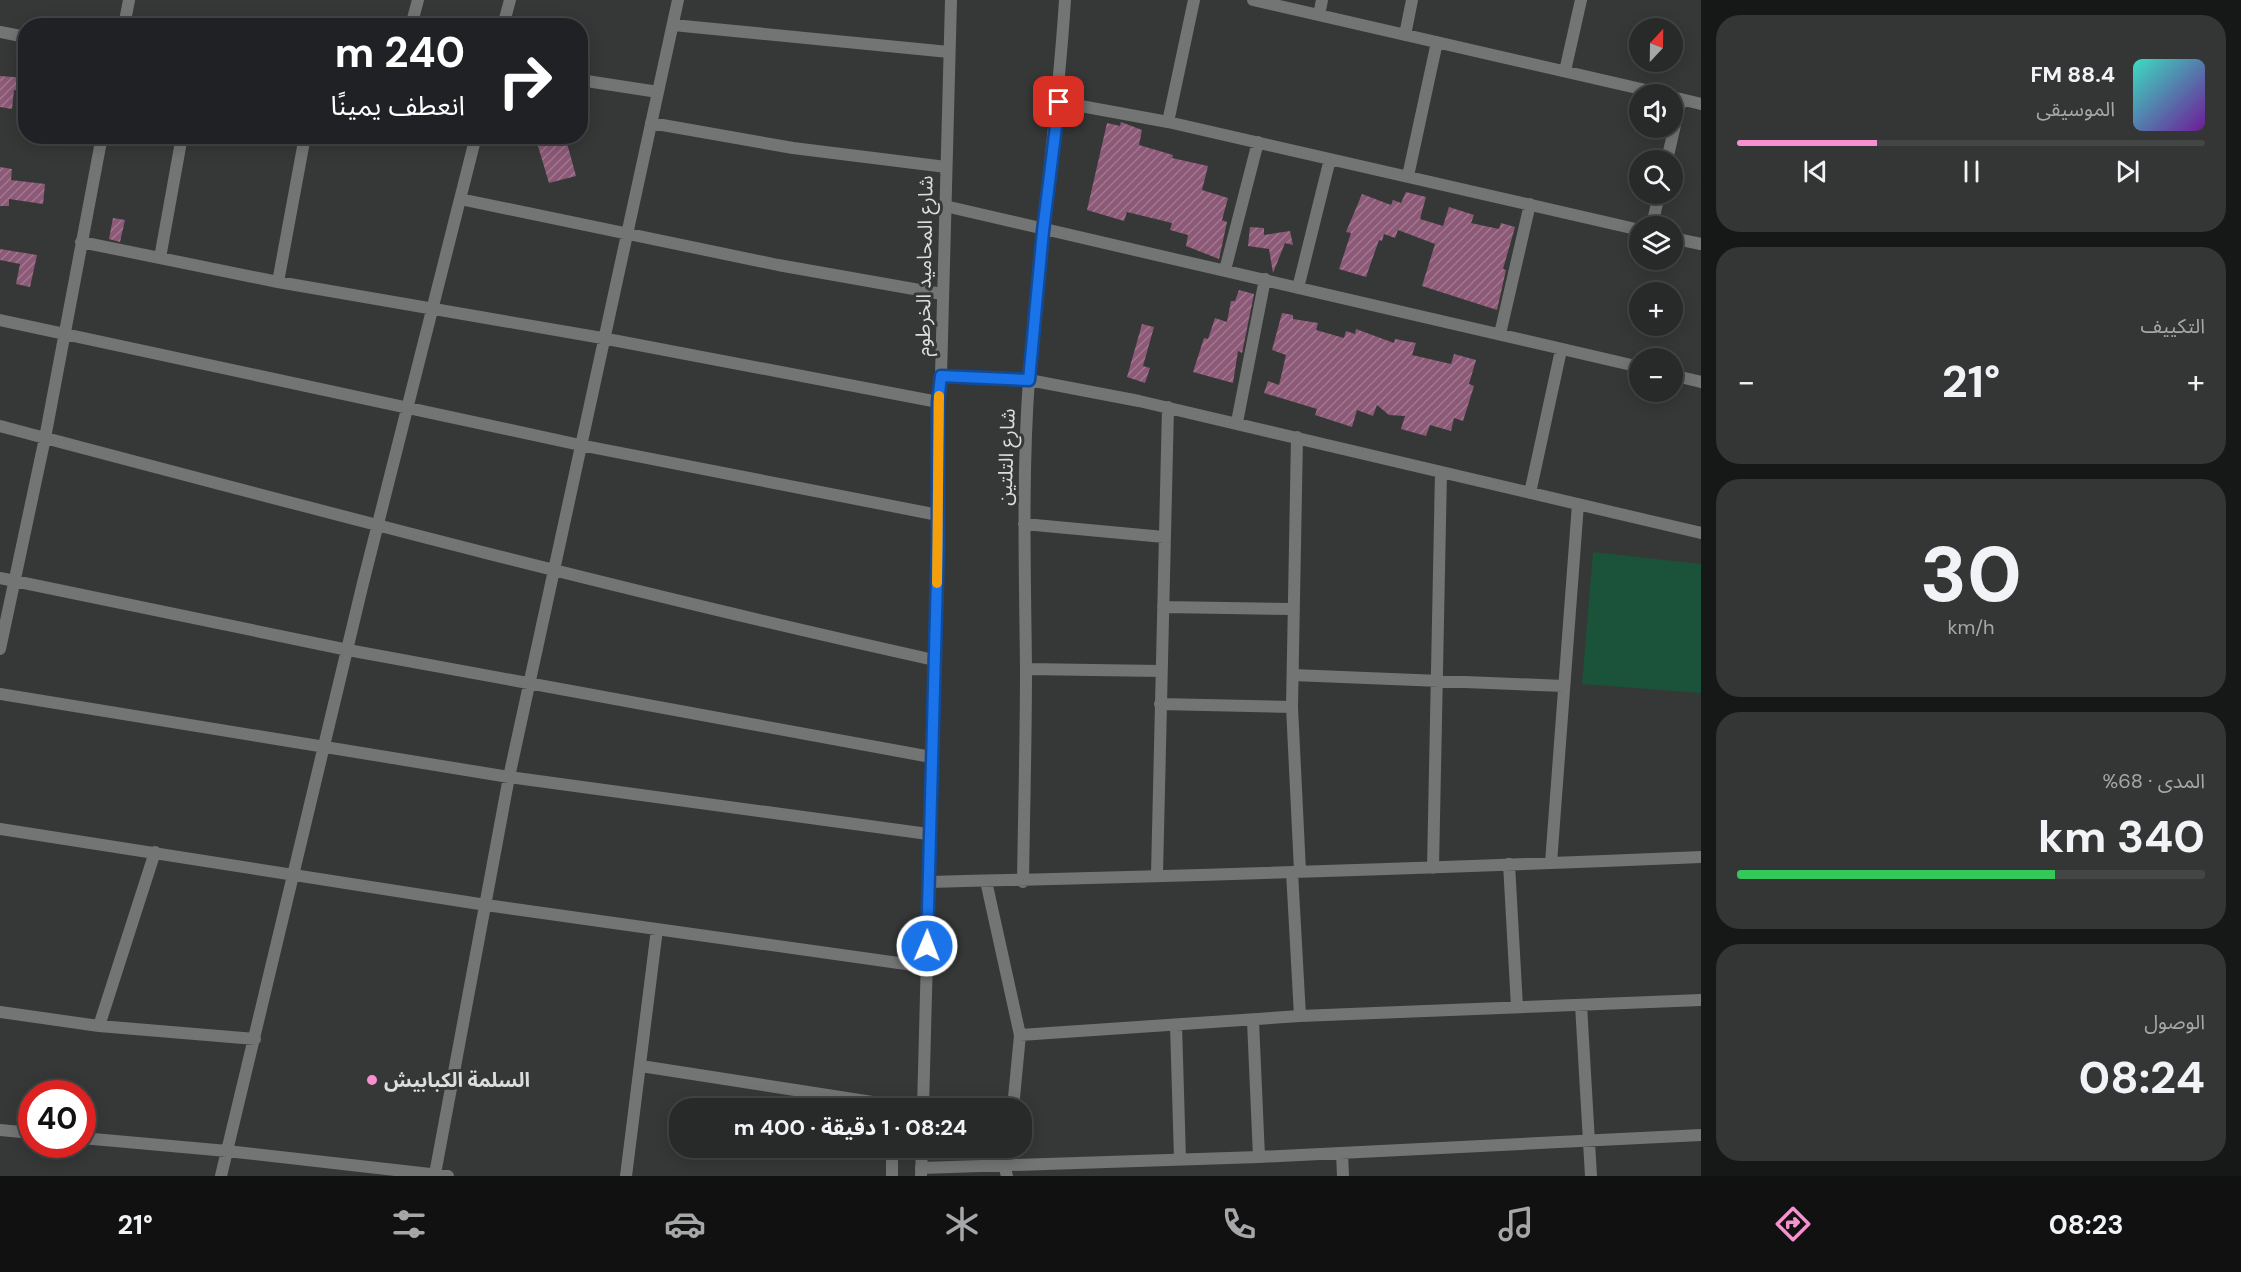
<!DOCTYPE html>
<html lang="ar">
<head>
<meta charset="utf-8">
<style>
	:root { --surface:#282a29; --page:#343635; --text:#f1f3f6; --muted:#a5a7a8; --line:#444646; --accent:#f790ce }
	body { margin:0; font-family:"DM Sans","Noto Sans Arabic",sans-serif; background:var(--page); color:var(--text); direction:rtl; height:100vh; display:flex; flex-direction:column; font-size:22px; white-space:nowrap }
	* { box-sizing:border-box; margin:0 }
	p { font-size:20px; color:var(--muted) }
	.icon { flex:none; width:33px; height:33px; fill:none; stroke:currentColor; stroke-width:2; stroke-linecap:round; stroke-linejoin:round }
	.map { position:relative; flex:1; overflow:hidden; direction:ltr }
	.panel { display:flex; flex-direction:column; gap:15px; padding:15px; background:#161717; width:540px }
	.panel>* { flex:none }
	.guide { position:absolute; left:18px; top:18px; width:570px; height:126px; border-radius:24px; box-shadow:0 3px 15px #0003,0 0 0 2px var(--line); direction:rtl; background:#202124; color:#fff; overflow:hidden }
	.needle { width:39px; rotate:22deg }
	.buttons { position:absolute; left:1629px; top:18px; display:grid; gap:12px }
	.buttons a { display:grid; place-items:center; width:54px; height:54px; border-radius:50%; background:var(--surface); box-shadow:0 3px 15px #0003,0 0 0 2px var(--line); font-size:30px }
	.speed { position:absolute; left:18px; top:1080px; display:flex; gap:12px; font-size:30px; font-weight:700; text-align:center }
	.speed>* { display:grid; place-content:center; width:78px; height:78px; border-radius:50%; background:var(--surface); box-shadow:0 3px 15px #0003,0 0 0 2px var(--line); line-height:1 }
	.speed .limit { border:9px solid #d22; background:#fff; color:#111 }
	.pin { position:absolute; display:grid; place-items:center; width:51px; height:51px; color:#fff; margin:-26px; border-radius:12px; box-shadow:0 3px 9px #0006 }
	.me { position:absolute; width:66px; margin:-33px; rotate:1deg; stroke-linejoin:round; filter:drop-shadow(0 0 4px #0008) }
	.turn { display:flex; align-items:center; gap:21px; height:126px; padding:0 24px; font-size:27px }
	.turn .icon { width:78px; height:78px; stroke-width:2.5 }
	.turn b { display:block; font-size:42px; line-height:51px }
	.big { font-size:45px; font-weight:700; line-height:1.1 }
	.panel .widget { flex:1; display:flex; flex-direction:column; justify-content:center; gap:9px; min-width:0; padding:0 21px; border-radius:24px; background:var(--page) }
	.panel .dial { align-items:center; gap:0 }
	.dial b { font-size:78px; line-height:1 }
	.song { display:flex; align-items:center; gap:18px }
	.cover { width:72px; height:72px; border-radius:9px; background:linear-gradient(135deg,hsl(170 70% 55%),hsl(280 70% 35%)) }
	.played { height:6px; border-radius:3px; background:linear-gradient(90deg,var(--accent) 30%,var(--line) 30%) }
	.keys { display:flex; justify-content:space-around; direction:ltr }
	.heat { display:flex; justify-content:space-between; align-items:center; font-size:33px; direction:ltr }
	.charge { height:9px; border-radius:4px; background:linear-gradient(90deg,#34c759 68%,var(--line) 0) }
	.trip { position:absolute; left:669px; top:1098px; width:363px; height:60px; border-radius:24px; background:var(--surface); box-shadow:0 3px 15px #0003,0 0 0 2px var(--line); font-weight:700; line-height:60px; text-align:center; direction:rtl }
	.tab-bar { display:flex; height:96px; justify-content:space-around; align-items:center; background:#101110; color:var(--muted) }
	.tab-bar .icon { width:42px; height:42px }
	.tab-bar .selected { color:var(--accent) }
	.tab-bar b { font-size:27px; color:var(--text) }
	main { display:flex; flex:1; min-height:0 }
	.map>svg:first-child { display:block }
</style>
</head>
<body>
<main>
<section class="panel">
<div class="widget">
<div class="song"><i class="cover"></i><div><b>88.4 FM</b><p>الموسيقى</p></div></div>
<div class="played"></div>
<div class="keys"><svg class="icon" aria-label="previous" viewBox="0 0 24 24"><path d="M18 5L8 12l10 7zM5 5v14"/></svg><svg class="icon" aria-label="pause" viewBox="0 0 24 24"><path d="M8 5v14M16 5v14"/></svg><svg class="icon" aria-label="next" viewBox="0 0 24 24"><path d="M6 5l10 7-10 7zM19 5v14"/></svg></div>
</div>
<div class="widget"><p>التكييف</p>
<div class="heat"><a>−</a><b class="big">21°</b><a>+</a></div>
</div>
<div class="widget dial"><b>30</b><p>km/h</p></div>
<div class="widget"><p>المدى · 68%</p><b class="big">340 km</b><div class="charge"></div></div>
<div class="widget"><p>الوصول</p><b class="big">08:24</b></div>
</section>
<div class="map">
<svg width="1701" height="1176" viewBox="0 0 1701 1176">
	<defs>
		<pattern id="building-hatch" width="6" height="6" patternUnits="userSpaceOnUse" patternTransform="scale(1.5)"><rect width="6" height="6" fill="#8c5977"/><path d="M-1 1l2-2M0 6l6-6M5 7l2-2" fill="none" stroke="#a17890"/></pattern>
	</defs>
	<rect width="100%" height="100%" fill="#363837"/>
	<path fill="#1a523a" d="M 1593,552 L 1701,564 L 1701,693 L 1582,684 Z"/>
	<path fill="url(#building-hatch)" d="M 0,76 L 26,78 L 26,91 L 14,90 L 12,109 L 0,107 Z
		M 1121,122 L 1142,130 L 1139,145 L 1173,155 L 1172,158 L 1208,166 L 1202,190 L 1228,198 L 1222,220 L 1227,222 L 1219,259 L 1186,246 L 1188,235 L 1170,230 L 1172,223 L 1127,212 L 1124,221 L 1087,210 L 1107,123 L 1120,126 Z
		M 535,136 L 565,136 L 576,176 L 549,183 Z
		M 0,167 L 12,169 L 11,180 L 45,184 L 43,204 L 9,199 L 9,206 L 0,206 Z
		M 1406,192 L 1426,197 L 1420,219 L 1443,226 L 1449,207 L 1474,215 L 1471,223 L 1499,229 L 1501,223 L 1515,227 L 1503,269 L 1506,270 L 1497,310 L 1422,286 L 1435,244 L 1398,230 L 1395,238 L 1384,234 L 1382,241 L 1379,240 L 1366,277 L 1339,269 L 1351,233 L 1346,232 L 1362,194 L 1391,205 L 1393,200 L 1401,203 Z
		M 113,218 L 125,220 L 120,242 L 109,239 Z
		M 1250,227 L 1264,228 L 1264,235 L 1290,231 L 1293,245 L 1285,243 L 1273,273 L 1269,249 L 1248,246 Z
		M 0,249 L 37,255 L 30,287 L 16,284 L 20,264 L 0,260 Z
		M 1239,290 L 1254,294 L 1242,353 L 1238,351 L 1233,383 L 1193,372 L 1204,338 L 1208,339 L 1215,318 L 1227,322 L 1231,301 L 1235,301 Z
		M 1282,313 L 1293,315 L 1293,319 L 1318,323 L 1316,330 L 1344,338 L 1346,331 L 1355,334 L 1356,329 L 1394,343 L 1395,339 L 1416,343 L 1412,355 L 1451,364 L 1454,354 L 1476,360 L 1469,384 L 1474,386 L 1463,421 L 1454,418 L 1451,431 L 1430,425 L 1426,436 L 1401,429 L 1405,416 L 1389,415 L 1377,405 L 1373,416 L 1357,410 L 1352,427 L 1315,415 L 1317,409 L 1264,393 L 1268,381 L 1279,385 L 1286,355 L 1272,350 Z
		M 1142,324 L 1154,327 L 1143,366 L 1150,368 L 1145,383 L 1127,377 Z"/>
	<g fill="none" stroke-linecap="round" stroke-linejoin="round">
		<path stroke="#737474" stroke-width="12" d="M 1253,0 L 1663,94
			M 1319,15 L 1322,0
			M 673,25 L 949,52
			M 124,26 L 129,0
			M 411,26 L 418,0
			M 503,26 L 510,0
			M 0,32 L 26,37
			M 1405,35 L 1412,0
			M 1565,71 L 1581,0
			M 580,80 L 658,92
			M 1672,97 L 1701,104
			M 1059,102 L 1168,122 L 1640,230
			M 1168,122 L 1194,0
			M 651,123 L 793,148 L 946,167
			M 454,136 L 475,141
			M 1667,160 L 1681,99
			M 1408,176 L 1437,42
			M 460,199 L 778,265 L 942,294
			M 945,206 L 1640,367
			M 1652,226 L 1659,194
			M 1672,238 L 1701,244
			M 81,242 L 278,282 L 602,338 L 938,402
			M 160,258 L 182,136
			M 1225,270 L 1258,142
			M 278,282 L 305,136
			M 1298,288 L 1330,159
			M 0,320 L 580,445 L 938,515
			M 1500,334 L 1530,204
			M 1672,375 L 1701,382
			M 941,376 L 1029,380 L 1139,401 L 1701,533
			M 1237,422 L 1265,279
			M 0,426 C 310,508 621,591 934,660
			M 1297,437 L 1292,707 L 1300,871
			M 1530,493 L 1561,350
			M 1024,524 L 1164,537
			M 0,578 L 348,650 L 931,757
			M 1163,607 L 1293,609
			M 0,649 L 45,438 L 102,136
			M 1026,669 L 1161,671
			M 1293,675 L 1564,686
			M 0,694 L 509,777 L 928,834
			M 1160,704 L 1292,707
			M 0,829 L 486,905 L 927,967
			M 1551,863 L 1578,504
			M 1509,864 L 1517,1007
			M 1433,868 L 1441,472
			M 1292,872 L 1300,1016
			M 1157,874 L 1168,407
			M 986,881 L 1020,1035 L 1013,1108
			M 929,882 C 1186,876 1444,868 1701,857
			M 1023,882 C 1024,811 1026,740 1026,669 C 1025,572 1022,475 1029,379 C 1038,252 1057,127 1065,0
			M 1581,1005 L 1591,1176
			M 0,1012 L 99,1026 L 255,1039
			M 1253,1021 L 1259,1157
			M 1176,1025 L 1180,1159
			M 99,1026 L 155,852
			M 1020,1035 L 1300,1016 L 1701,1000
			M 641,1066 L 911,1108
			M 0,1130 L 32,1133
			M 82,1138 L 227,1151 L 448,1176
			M 1342,1153 L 1343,1176
			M 921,1168 L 1259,1157 L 1701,1135
			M 435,1174 L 509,777 L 678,0
			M 221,1176 L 363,583 L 476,136
			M 626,1176 L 657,929
			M 892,1176 L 892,1148
			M 1007,1176 L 1004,1165 L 1008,1148"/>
		<path stroke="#737474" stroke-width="12" d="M 923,1108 L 938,541 L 938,402 L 941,376 L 951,0
			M 921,1176 L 922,1148"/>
	</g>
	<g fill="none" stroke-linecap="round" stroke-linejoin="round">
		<defs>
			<path id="route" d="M 927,946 L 938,541 L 938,402 L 941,376 L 1029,380 L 1043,231 L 1059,102"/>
		</defs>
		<use href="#route" stroke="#114b97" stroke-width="15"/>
		<use href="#route" stroke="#1a73e8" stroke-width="10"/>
		<path stroke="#f59e0b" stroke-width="10" d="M 937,583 L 939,396"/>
	</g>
	<circle fill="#f790ce" stroke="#363837" stroke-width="2" cx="372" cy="1080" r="6"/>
	<g text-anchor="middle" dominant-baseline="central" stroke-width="6" stroke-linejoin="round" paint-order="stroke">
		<g font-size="20" fill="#dcdddc" stroke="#363837">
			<text transform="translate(924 266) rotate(-89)">شارع المحاميد الخرطوم</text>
			<text transform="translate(1006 457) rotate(-88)">شارع التلتين</text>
		</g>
		<g font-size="20" font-weight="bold" fill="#dcdddc" stroke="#363837" text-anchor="start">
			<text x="384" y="1080">السلمة الكبابيش</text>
		</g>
	</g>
</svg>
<div class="buttons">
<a><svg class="needle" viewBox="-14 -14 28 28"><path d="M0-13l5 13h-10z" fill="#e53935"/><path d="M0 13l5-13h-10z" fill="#a5a7a8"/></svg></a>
<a><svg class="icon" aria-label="sound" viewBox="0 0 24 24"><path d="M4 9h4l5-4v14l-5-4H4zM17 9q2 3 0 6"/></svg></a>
<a><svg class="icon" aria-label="search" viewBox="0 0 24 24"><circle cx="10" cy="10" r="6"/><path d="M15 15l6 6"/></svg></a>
<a><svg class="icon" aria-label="layers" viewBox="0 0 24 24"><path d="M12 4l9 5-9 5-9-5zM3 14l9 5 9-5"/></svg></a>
<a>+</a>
<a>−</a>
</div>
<div class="speed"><div class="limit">40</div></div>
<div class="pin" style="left:1059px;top:102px;background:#d93025"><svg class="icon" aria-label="arrive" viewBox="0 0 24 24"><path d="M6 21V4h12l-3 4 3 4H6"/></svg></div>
<svg class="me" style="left:927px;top:946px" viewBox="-20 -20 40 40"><circle r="17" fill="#1a73e8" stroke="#fff" stroke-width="3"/><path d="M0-11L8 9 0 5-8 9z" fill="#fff"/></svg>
<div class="trip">08:24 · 1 دقيقة · 400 m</div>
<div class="guide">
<div class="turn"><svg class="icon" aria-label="right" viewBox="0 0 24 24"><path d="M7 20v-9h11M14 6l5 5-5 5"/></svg><div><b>240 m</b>انعطف يمينًا</div></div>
</div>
</div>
</main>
<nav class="tab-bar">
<b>08:23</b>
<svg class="icon selected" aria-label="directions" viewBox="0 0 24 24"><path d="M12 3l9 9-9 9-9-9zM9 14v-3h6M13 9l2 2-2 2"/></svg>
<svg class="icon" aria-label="music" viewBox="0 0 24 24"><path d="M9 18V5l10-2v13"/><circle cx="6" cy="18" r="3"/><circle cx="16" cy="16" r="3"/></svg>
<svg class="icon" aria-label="phone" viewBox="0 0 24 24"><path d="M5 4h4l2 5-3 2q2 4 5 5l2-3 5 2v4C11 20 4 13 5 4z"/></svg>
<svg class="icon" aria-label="climate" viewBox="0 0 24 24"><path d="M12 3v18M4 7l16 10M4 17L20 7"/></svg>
<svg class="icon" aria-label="car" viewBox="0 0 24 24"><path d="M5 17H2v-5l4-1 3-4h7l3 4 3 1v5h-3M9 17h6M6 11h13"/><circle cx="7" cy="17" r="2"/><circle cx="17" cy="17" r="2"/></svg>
<svg class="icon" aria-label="filters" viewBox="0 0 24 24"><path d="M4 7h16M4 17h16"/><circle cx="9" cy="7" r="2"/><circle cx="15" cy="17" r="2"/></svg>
<b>21°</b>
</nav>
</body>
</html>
